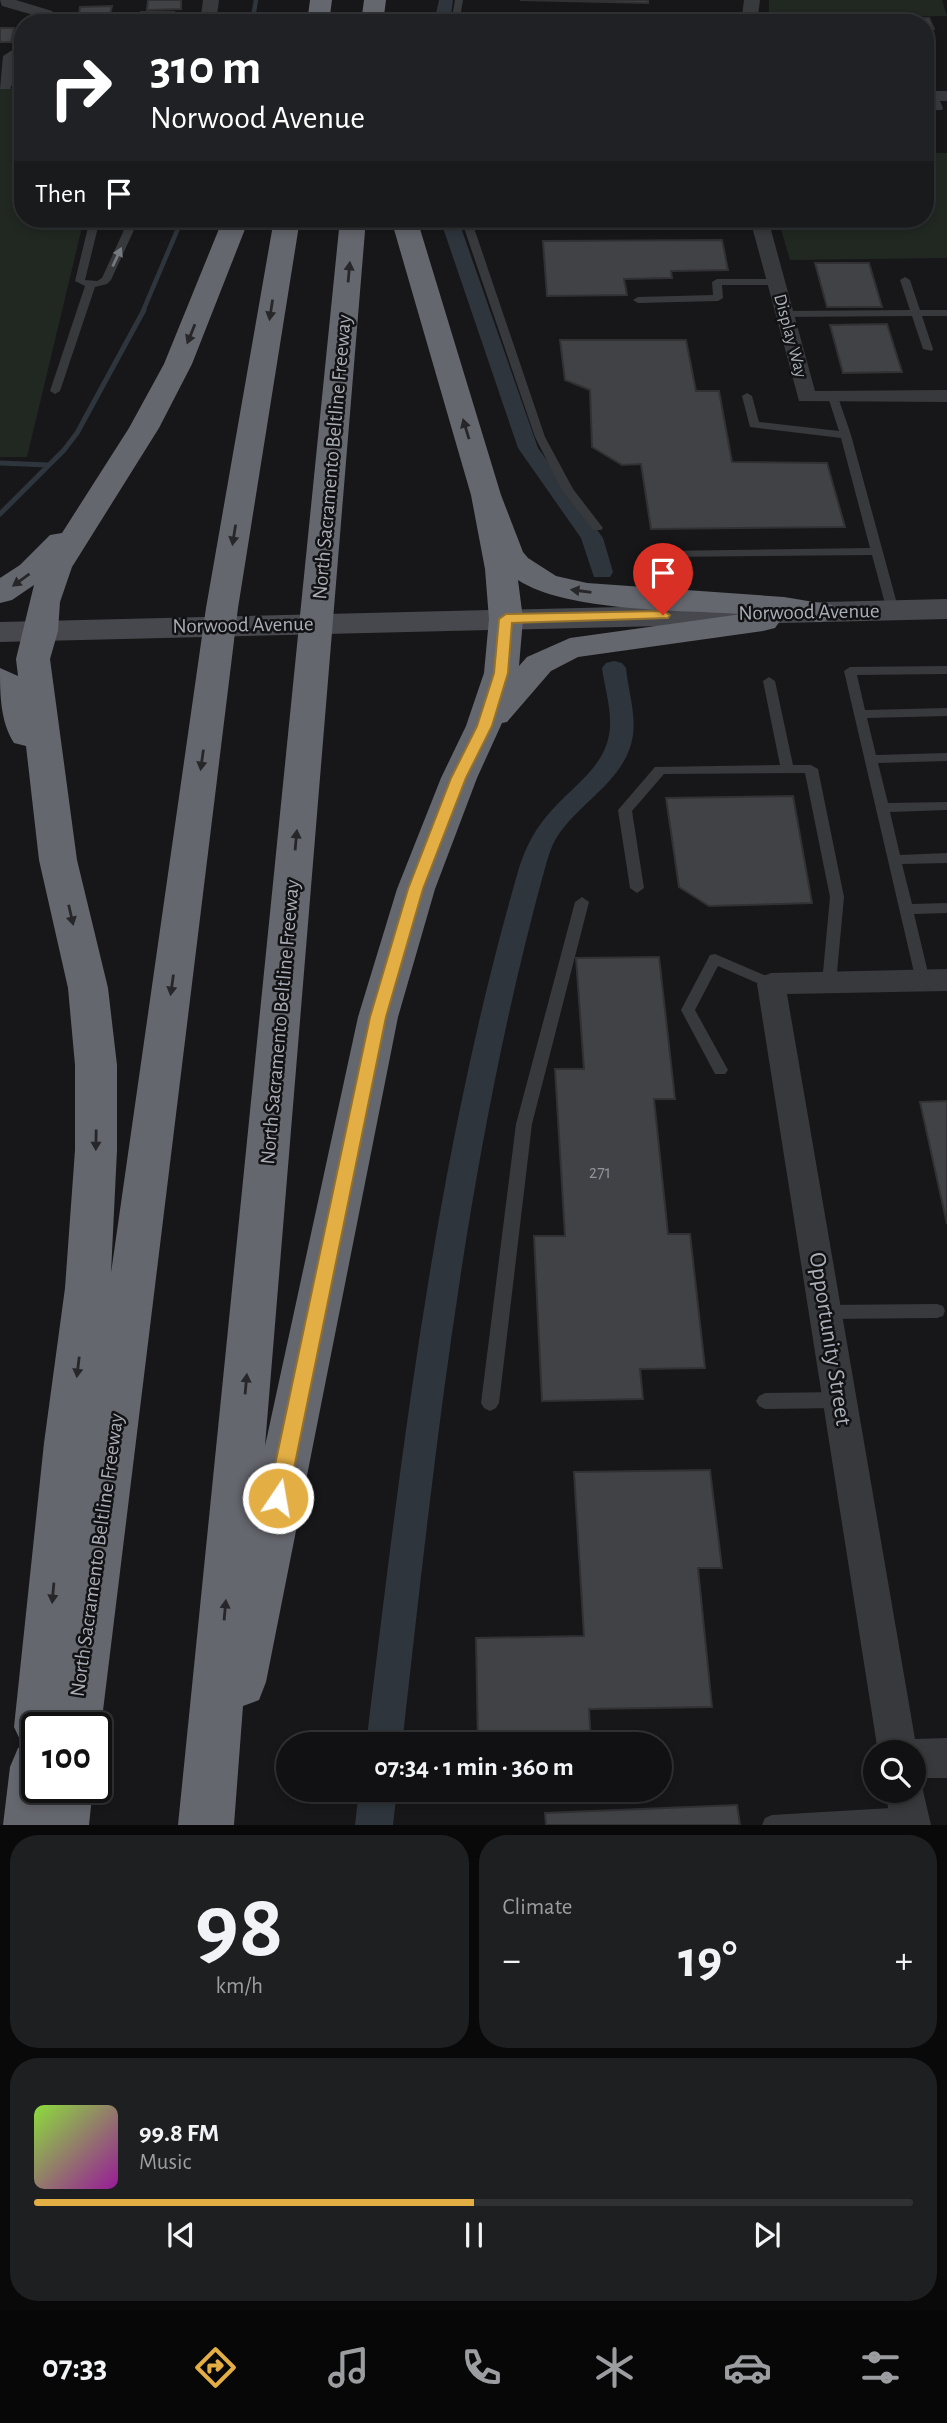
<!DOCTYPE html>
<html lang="en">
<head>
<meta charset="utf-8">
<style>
	:root { --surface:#111113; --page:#1e1f21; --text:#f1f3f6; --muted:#9c9da0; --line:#303133; --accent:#e3ae44 }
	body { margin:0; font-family:"Alegreya Sans",sans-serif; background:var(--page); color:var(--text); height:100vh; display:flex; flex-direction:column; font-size:26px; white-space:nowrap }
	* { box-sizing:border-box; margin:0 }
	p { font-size:23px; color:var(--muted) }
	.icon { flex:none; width:38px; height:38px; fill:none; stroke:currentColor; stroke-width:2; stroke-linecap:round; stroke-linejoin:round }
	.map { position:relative; height:1825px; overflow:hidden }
	.panel { display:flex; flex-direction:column; gap:10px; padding:10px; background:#09090a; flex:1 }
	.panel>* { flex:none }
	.banner { position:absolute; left:14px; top:14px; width:920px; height:214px; border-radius:28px; box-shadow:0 4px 10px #0003,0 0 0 2px var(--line); background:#202124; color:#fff; overflow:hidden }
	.fabs { position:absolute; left:863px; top:1740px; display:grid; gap:14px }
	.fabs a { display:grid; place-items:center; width:63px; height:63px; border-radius:50%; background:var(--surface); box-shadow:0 4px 10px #0003,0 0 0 2px var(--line); font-size:35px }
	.speed { position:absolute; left:21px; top:1712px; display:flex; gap:14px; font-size:35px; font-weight:700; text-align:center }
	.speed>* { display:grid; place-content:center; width:91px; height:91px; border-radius:50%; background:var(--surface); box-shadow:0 4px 10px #0003,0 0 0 2px var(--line); line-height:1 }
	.speed .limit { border:4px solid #111; border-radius:10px; background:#fff; color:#111 }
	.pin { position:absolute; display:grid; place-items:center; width:60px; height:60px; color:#fff; margin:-72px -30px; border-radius:50% 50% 50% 0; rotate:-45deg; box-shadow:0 0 7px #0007 }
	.pin .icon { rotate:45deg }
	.me { position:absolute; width:77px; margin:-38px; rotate:12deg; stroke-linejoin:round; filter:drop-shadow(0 0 5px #0008) }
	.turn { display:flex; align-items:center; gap:24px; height:147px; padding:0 21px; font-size:32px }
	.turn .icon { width:91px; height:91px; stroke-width:2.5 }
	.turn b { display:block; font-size:49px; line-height:60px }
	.then { display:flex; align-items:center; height:66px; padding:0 21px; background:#0003; gap:14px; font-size:26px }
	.big { font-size:52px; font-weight:600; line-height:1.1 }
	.panel .widget { flex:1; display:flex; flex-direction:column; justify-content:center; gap:10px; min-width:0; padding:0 24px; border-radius:28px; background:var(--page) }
	.panel .dial { align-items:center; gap:0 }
	.dial b { font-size:91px; line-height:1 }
	.song { display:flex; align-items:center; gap:21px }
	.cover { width:84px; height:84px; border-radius:10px; background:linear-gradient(135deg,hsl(90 70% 55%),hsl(300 70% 35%)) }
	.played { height:7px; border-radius:4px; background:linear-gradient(90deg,var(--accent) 50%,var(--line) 50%) }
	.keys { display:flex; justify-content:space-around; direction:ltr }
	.heat { display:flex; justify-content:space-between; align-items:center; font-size:38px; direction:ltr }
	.panel .tiles { flex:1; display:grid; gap:10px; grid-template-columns:1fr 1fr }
	.widget:last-child { grid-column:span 2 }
	.trip { position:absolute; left:276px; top:1732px; width:396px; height:70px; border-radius:35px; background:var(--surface); box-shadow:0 4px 10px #0003,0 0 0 2px var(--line); font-weight:600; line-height:70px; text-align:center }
	.tabs { display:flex; height:112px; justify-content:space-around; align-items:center; background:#070708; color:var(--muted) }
	.tabs .icon { width:49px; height:49px }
	.tabs .on { color:var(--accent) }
	.tabs b { font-size:32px; color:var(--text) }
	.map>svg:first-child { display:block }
</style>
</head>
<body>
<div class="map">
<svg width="947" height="1825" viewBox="0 0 947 1825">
	<rect width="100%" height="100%" fill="#171719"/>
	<path fill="#212822" d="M 769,0 L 942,0 L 947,16 L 783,18 L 782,23 L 769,22 Z
		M 0,88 L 23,88 L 23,219 L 84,219 L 27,457 L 0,457 Z
		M 926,153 L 947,153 L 947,258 L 790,260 L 778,219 L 926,219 Z"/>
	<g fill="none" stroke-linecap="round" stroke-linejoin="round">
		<path stroke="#2e353c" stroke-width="4.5" d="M 252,23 L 256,0
			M 143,311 L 182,219"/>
		<path stroke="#2e353c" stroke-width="5" d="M 0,463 L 48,465
			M 0,514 L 64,450 L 77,433 L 144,310"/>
		<path fill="#2e353c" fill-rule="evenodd" d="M 439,0 L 453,0 L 450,23 L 434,23 Z
			M 440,219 L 458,219 L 538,448 L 603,538 L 613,572 L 610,577 L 594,577 L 581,538 L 518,448 Z
			M 614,661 L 622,663 L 626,668 C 628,690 636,713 633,735 C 626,781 580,801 557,837 C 551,846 548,858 545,868 C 466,1155 435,1451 402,1745 L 366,1745 C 402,1450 436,1154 519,868 C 526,846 536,827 552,810 C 573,786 603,768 609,735 C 613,713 605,690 602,668 L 606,663 Z
			M 359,1790 L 397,1790 L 393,1825 L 355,1825 Z"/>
	</g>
	<path fill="#414246" stroke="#313134" stroke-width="2" d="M 148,0 L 181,0 L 181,9 L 147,10 Z
		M 520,0 L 648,0 L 648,3 Z
		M 112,6 L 108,23 L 78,23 L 80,7 Z
		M 141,12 L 174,12 L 170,23 L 143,23 L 143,20 L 139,20 Z
		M 929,18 L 934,29 L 926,30 L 926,23 L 895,23 L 894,19 Z
		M 0,28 L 14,28 L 11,42 L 0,42 Z
		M 546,219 L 660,219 L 660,221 L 546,221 Z
		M 722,240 L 728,270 L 671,271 L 672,278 L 624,279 L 627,295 L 547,296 L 543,241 Z
		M 815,263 L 869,263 L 882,307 L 827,307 Z
		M 887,324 L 902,372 L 843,373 L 830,325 Z
		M 560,340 L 686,340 L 696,391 L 719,391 L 732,462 L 827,463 L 845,527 L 651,529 L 641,464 L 622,465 L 592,447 L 590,390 L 565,380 Z
		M 793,796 L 812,903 L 709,906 L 679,887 L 666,798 Z
		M 659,957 L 675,1099 L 654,1099 L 668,1234 L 690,1234 L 705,1368 L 640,1369 L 643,1399 L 542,1401 L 534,1236 L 565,1236 L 555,1069 L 584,1069 L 576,958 Z
		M 947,1101 L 947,1224 L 920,1102 Z
		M 710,1470 L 722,1568 L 698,1568 L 712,1707 L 589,1709 L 591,1745 L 478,1745 L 476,1638 L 584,1636 L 574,1472 Z
		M 737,1805 L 740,1825 L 546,1825 L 545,1813 Z"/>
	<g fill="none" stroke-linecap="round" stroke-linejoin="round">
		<path fill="#38393d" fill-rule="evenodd" d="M 455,0 L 463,0 L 459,23 L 451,23 Z
			M 931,94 L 937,94 L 943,108 L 942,110 L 936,110 Z
			M 90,219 L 100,219 L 85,280 L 97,281 L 102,278 L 129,219 L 139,219 L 111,280 L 107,284 L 95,287 L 60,391 L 55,394 L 50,391 L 85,286 L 75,281 Z
			M 461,219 L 471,219 L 545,437 L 573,489 L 603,528 L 601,530 L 593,530 L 562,490 L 535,437 Z
			M 512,219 L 522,219 L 522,224 L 674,223 L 694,220 L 760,219 L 765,222 L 760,225 L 694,226 L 674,229 L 518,230 L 513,227 Z
			M 905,277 L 910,280 L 920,310 L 947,310 L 947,316 L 922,316 L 933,349 L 932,351 L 923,349 L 912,316 L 784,317 L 779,314 L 784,311 L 910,310 L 900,280 Z
			M 717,279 L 775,279 L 780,282 L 775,285 L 722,285 L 723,298 L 718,301 L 638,303 L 633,300 L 638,297 L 713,295 L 712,282 Z
			M 747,393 L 752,396 L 759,422 L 839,431 L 828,397 L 833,394 L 838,397 L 851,435 L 899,611 L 897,614 L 893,615 L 887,611 L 872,555 L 664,557 L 658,554 L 664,551 L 870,548 L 841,438 L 750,427 L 742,396 Z
			M 947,666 L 947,674 L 857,675 L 865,710 L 947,708 L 947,716 L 867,718 L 876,755 L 947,753 L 947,761 L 878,763 L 888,803 L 947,802 L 947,810 L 890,812 L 900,855 L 947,853 L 947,863 L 902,864 L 912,904 L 947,903 L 947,913 L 914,914 L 930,981 L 928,985 L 918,985 L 916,981 L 844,671 L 850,667 Z
			M 769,677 L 775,681 L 793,765 L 811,765 L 818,769 L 844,897 L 836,983 L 834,987 L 824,987 L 822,983 L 830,897 L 805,773 L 664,774 L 632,811 L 644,888 L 637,893 L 630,888 L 618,810 L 655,767 L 780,765 L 763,681 Z
			M 582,897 L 589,902 L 532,1124 L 499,1403 L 496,1408 L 490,1411 L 484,1408 L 481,1403 L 516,1124 L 575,902 Z
			M 715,954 L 776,980 L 778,984 L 776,988 L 771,989 L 718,966 L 695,1010 L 728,1070 L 725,1074 L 715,1074 L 681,1010 L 710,955 Z
			M 937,1304 L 943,1306 L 945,1311 L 943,1316 L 937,1318 L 826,1319 L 820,1317 L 818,1312 L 820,1307 L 826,1305 Z
			M 840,1392 L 846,1395 L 849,1400 L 846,1405 L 840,1408 L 765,1409 L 759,1406 L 756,1401 L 759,1396 L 765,1393 Z
			M 908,1807 L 915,1810 L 918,1817 L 914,1825 L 762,1825 L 765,1818 L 772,1815 Z"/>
		<path fill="#38393d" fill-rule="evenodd" d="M 0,0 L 16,0 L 52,11 L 54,14 L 51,23 L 35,23 L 37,16 L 2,6 Z
			M 203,0 L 219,0 L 216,23 L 200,23 Z
			M 744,0 L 760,0 L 757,23 L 741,23 Z
			M 23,43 L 23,56 L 19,58 L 12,85 L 10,89 L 0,89 L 3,56 Z
			M 926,91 L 947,91 L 947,101 L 926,101 Z
			M 750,219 L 768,219 L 815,391 L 947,390 L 947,402 L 799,401 Z
			M 947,969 L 947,991 L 787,994 L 915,1739 L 947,1738 L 947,1778 L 920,1778 L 931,1825 L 891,1825 L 885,1790 L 914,1790 L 914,1752 L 878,1752 L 757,984 L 761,977 L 771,973 Z"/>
		<path fill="#46484d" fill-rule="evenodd" d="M 947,599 L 947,619 L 0,642 L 0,622 Z"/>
		<path fill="#65676e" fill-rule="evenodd" d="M 310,0 L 332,0 L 329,23 L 307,23 Z
			M 364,0 L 386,0 L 383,23 L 361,23 Z
			M 223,219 L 249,219 L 192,364 L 159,428 L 72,567 L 60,602 L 58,631 L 50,659 L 77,860 L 108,988 L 117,1065 L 117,1150 L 111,1273 L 206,608 L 274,219 L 300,219 L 238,608 L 101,1727 L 96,1738 L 96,1727 L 37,1727 L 37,1787 L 93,1787 L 89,1825 L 3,1825 L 10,1767 L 18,1748 L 23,1746 L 14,1727 L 44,1443 L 65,1288 L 75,1150 L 75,1065 L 68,988 L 39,860 L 26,746 L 14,743 C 0,721 0,693 0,668 L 18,676 L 16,659 L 34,585 L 12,600 L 0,603 L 0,578 L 20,565 L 50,535 L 62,533 L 129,428 L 164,364 Z
			M 340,219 L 366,219 L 265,1446 L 358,1017 L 397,889 L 441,778 L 466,726 L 484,673 L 489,619 L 485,569 L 471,495 L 391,219 L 417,219 L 501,495 L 523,552 L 528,558 L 556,576 L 587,583 L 784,597 L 832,605 L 836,612 L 832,619 L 820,622 L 776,616 L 780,621 L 775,628 L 763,631 L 578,657 L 551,671 L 507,722 L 502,723 L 477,778 L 435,889 L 398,1017 L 266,1682 L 259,1700 L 243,1706 L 234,1825 L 178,1825 ZM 518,580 C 567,612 681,610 742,614 L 570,638 L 527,657 L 519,666 L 523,619 Z"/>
	</g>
	<defs><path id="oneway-solid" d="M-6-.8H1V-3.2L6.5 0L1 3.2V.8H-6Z" transform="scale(1.75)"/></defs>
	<use fill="#777980" href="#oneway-solid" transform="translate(117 257) rotate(-65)"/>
	<g fill="#27272a">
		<use href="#oneway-solid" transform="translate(349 272) rotate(-85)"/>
		<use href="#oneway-solid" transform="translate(271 310) rotate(99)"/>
		<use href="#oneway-solid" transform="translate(191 334) rotate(112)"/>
		<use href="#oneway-solid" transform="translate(466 429) rotate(-107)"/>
		<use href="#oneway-solid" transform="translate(234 535) rotate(99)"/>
		<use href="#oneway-solid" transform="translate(21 580) rotate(144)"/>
		<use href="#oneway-solid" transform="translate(581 591) rotate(-172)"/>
		<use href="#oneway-solid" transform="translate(202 760) rotate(98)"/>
		<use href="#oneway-solid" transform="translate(296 840) rotate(-85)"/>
		<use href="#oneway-solid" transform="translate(71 915) rotate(77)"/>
		<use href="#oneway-solid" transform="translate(172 985) rotate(98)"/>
		<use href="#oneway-solid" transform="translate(96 1140) rotate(91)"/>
		<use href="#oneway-solid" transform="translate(78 1367) rotate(97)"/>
		<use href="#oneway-solid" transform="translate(246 1384) rotate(-85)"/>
		<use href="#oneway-solid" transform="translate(53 1593) rotate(95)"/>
		<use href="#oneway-solid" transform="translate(225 1610) rotate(-85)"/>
	</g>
	<path fill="#e3ae44" stroke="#94712c" stroke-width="2" d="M 663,611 L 670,615 L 668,618 L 512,623 L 508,673 L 492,726 L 466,778 L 423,889 L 386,1017 L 288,1498 L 285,1505 L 278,1508 L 271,1505 L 268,1498 L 370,1017 L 408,889 L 451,778 L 477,726 L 494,673 L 499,619 L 506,614 Z"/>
	<g text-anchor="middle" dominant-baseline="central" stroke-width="5" stroke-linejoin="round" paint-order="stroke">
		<g font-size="18" fill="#aaaeb7" stroke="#121214">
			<text transform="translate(790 336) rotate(75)">Display Way</text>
		</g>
		<g font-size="18" fill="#90939b">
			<text x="600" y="1173">271</text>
		</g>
		<g font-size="21" fill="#aaaeb7" stroke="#121214">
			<text transform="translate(332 457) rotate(-85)">North Sacramento Beltline Freeway</text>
			<text transform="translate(809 612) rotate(-1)">Norwood Avenue</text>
			<text transform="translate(243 625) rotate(-1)">Norwood Avenue</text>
			<text transform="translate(280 1022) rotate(-85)">North Sacramento Beltline Freeway</text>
			<text transform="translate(97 1555) rotate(-82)">North Sacramento Beltline Freeway</text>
		</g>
		<g font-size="24" fill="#aaaeb7" stroke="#121214">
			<text transform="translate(830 1339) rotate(81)">Opportunity Street</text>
		</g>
	</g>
</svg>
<div class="fabs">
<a><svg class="icon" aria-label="search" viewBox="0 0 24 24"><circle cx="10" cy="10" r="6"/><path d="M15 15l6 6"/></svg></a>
</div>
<div class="speed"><div class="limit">100</div></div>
<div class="pin" style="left:663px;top:615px;background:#d93025"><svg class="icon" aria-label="arrive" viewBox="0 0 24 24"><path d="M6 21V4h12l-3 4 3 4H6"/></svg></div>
<svg class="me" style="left:278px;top:1498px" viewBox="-20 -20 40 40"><circle r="17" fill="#e3ae44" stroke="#fff" stroke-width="3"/><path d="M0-11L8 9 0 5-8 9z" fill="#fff"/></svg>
<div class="trip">07:34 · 1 min · 360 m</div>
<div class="banner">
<div class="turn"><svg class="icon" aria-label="right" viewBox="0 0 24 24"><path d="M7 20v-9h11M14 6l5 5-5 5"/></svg><div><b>310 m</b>Norwood Avenue</div></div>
<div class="then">Then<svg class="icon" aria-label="arrive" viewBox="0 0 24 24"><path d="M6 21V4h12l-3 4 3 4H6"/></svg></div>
</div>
</div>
<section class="panel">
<div class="tiles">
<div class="widget dial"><b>98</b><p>km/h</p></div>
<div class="widget"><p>Climate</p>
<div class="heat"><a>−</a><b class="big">19°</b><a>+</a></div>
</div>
<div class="widget">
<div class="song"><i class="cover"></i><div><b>99.8 FM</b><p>Music</p></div></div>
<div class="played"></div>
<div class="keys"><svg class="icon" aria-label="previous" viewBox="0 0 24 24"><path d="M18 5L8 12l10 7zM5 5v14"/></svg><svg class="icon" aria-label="pause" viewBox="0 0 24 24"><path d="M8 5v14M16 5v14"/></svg><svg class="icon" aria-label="next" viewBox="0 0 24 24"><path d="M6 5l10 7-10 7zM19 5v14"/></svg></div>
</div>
</div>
</section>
<nav class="tabs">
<b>07:33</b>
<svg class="icon on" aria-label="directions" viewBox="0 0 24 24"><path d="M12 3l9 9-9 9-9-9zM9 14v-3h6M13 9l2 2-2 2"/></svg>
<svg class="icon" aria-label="music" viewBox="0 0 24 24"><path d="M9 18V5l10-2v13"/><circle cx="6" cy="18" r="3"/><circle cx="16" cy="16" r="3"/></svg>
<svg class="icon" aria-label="phone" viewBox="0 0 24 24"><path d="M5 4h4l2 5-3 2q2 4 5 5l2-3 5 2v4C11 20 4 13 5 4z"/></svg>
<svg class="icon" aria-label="climate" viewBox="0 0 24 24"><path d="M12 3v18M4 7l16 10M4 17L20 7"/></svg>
<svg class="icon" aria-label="car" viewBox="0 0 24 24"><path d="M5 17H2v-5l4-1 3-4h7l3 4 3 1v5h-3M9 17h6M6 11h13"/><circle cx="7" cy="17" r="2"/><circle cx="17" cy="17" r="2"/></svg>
<svg class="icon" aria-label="filters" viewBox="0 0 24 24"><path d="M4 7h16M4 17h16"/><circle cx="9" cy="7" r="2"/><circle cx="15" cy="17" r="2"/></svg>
</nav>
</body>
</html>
